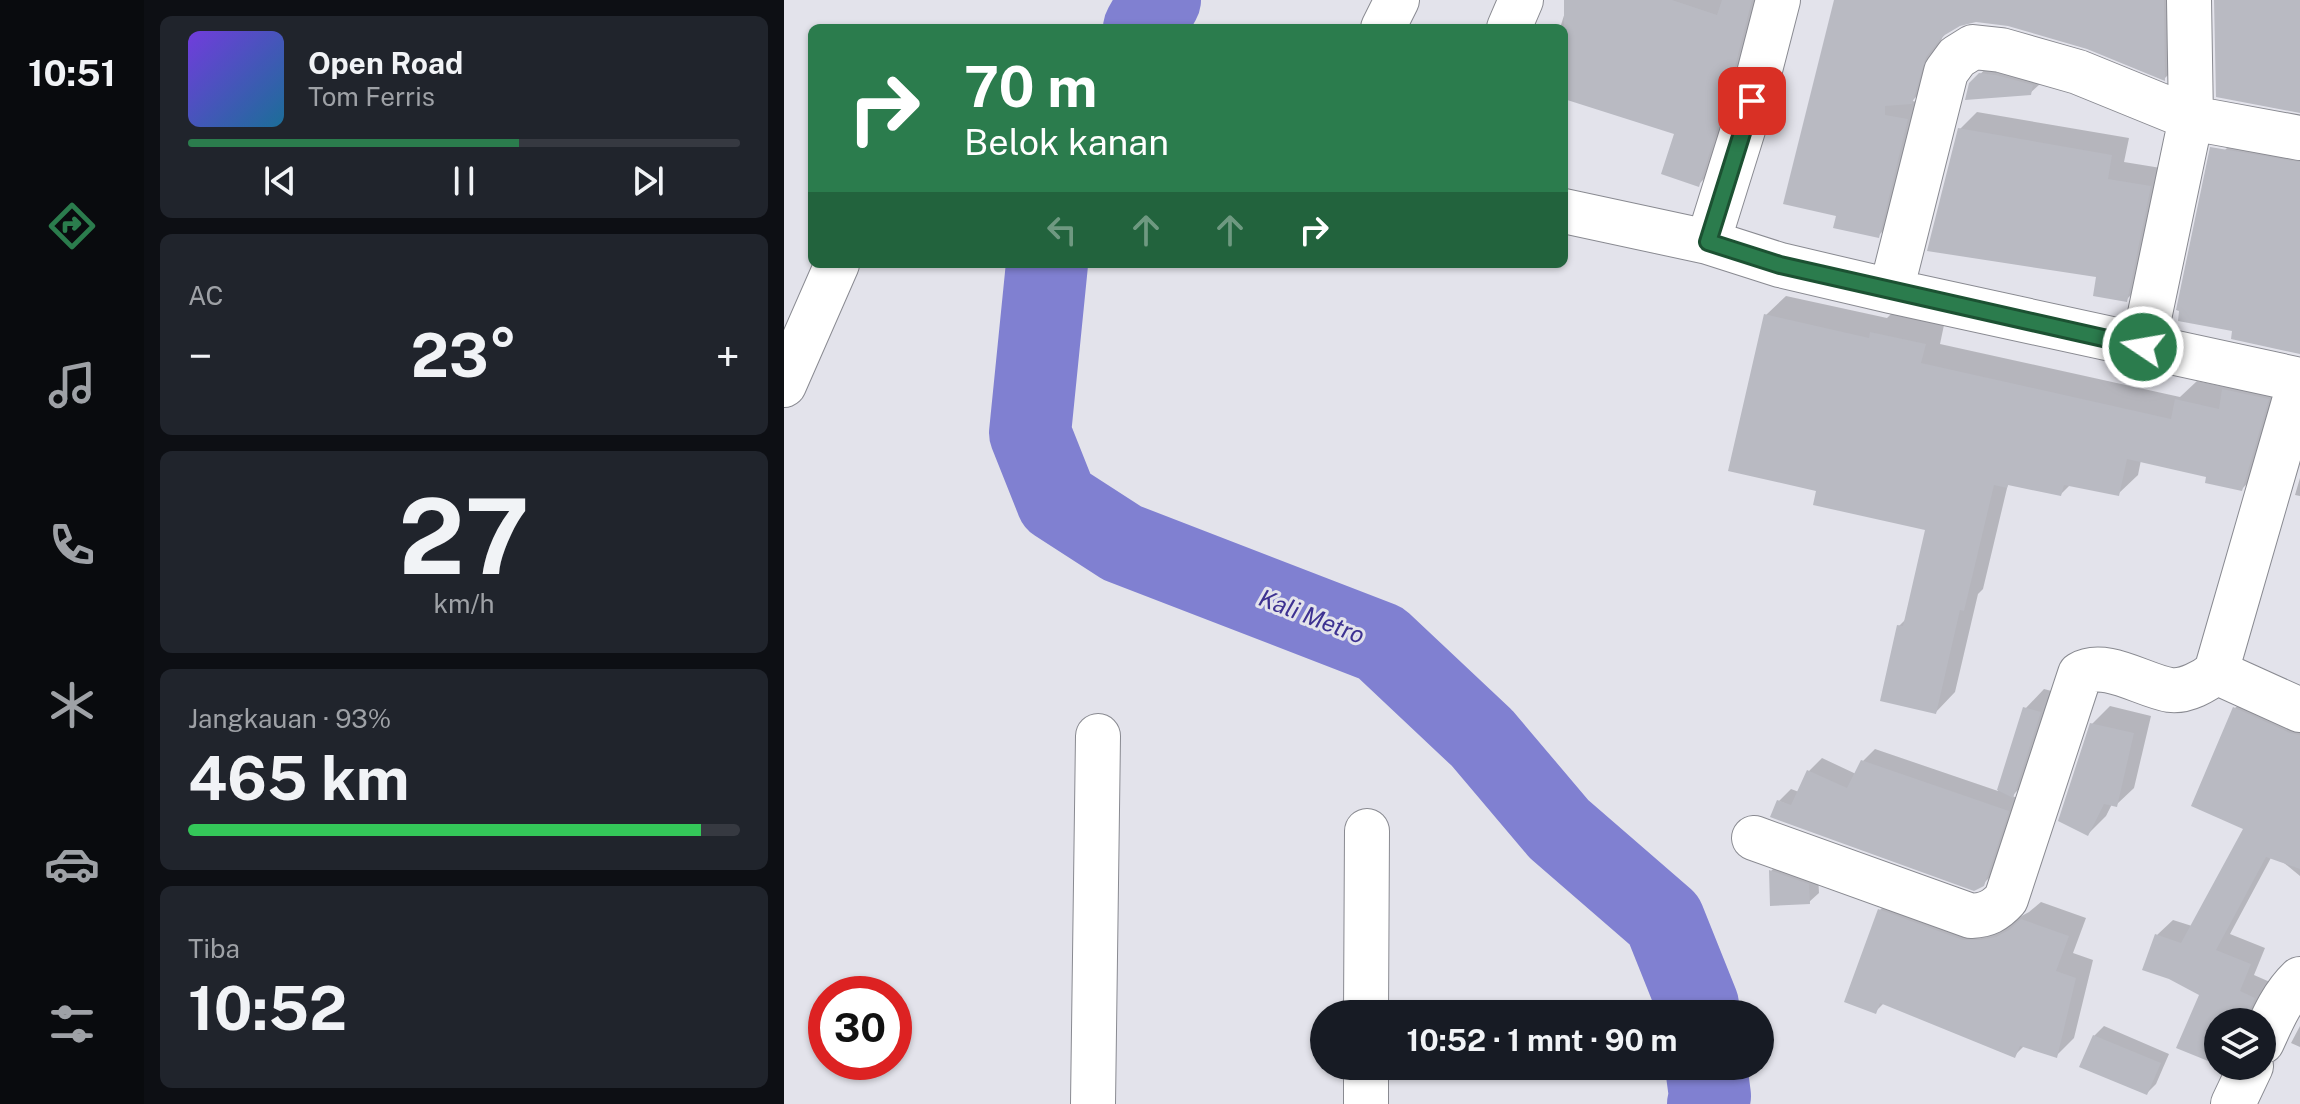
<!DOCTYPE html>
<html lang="id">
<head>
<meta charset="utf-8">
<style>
	:root { --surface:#171b24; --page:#20242c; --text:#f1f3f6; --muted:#9ea1a6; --line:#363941; --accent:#2b7c4d }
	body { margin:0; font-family:"Public Sans",sans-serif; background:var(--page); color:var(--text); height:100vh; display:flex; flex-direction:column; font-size:30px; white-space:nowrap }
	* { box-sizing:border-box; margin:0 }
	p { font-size:26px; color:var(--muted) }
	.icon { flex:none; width:44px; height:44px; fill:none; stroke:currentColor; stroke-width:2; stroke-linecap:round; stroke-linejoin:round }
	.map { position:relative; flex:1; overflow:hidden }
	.details { display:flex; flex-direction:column; gap:16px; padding:16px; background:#0d0f14; width:640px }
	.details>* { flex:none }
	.banner { position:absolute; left:24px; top:24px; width:760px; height:244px; border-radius:12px; box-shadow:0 2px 6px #0004; background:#2b7c4d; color:#fff; overflow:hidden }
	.controls { position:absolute; left:1420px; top:1008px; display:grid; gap:16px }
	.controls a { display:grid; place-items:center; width:72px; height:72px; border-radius:50%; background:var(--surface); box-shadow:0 2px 6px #0004; font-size:40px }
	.speed { position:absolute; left:24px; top:976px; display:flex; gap:16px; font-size:40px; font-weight:700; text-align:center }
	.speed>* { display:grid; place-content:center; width:104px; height:104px; border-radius:50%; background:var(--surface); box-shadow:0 2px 6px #0004; line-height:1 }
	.speed .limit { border:12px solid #d22; background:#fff; color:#111 }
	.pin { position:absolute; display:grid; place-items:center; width:68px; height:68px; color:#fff; margin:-34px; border-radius:16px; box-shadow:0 4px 12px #0006 }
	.me { position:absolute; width:88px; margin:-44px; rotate:282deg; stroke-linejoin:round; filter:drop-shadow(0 0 6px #0008) }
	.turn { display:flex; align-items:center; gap:28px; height:168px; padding:0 24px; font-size:36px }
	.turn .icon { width:104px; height:104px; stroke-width:2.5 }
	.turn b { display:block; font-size:56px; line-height:68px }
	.lanes { display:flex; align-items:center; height:76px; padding:0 24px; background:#0003; justify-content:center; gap:40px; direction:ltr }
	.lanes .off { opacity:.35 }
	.big { font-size:60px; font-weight:700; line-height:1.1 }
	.details .widget { flex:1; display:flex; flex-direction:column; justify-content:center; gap:12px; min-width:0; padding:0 28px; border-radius:12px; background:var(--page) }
	.details .dial { align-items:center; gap:0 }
	.dial b { font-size:104px; line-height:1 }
	.song { display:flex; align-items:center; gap:24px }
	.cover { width:96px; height:96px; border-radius:12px; background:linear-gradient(135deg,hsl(260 70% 55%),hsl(200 70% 35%)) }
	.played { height:8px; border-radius:4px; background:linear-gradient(90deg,var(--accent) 60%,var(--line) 60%) }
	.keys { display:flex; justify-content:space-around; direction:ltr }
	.heat { display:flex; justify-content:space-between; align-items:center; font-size:44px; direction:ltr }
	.charge { height:12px; border-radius:6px; background:linear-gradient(90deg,#34c759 93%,var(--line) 0) }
	.trip { position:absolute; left:526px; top:1000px; width:464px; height:80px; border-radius:40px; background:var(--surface); box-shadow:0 2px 6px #0004; font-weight:700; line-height:80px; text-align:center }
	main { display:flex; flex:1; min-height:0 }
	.dock { display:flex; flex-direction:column; width:144px; justify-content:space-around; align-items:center; background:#090b0e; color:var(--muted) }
	.dock .icon { width:56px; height:56px }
	.dock .on { color:var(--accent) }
	.dock b { font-size:36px; color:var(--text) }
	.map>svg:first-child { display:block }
</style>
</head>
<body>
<main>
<nav class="dock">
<b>10:51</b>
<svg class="icon on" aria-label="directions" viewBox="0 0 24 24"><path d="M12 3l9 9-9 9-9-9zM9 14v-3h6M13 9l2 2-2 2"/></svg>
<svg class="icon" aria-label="music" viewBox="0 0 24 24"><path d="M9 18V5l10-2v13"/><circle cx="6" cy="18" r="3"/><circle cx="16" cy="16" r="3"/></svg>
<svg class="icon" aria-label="phone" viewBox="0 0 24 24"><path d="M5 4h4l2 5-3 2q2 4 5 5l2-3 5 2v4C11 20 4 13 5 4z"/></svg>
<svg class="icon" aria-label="climate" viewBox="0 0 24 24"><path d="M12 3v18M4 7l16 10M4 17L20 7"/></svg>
<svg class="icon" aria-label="car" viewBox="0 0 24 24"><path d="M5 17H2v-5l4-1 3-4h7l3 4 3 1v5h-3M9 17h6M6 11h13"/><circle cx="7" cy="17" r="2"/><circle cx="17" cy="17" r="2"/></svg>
<svg class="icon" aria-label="filters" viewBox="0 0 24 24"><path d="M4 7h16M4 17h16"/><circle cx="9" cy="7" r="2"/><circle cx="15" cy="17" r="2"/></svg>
</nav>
<section class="details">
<div class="widget">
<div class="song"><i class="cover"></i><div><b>Open Road</b><p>Tom Ferris</p></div></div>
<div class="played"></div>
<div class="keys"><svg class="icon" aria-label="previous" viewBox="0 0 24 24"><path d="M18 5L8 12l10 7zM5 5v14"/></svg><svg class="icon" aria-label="pause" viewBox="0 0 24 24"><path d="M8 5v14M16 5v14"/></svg><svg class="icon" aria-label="next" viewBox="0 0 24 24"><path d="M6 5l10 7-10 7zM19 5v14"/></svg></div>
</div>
<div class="widget"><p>AC</p>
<div class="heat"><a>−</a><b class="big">23°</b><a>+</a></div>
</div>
<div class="widget dial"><b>27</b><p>km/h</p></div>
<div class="widget"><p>Jangkauan · 93%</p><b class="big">465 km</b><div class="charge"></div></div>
<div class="widget"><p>Tiba</p><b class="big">10:52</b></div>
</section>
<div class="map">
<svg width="1516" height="1104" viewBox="0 0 1516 1104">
	<rect width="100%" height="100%" fill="#e3e3eb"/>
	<path fill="#0003" d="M 789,0 L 979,0 L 931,168 L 915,184 L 893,132 L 780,97 L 780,28 L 776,28 L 783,6 Z
		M 1052,0 L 1396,0 L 1397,62 L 1381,78 L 1304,47 L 1224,24 L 1192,20 L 1175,24 L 1164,31 L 1158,38 L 1144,85 L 1128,101 L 1140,103 L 1111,219 L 1094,236 L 1054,215 Z
		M 1206,64 L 1256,84 L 1246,93 L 1187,84 Z
		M 1193,112 L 1345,138 L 1340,162 L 1383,169 L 1360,282 L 1342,300 L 1314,275 L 1176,129 Z
		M 1456,135 L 1516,146 L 1516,352 L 1441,150 Z
		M 1002,296 L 1103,318 L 1108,313 L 1160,325 L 1156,344 L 1396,397 L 1413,381 L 1442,387 L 1460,370 L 1503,379 L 1477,469 L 1458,489 L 1425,475 L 1357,460 L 1354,475 L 1334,494 L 1287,484 L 1277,494 L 1224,484 L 1199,589 L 1194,594 L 1171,692 L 1152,712 L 1115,626 L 1123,618 L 1143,528 L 1035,490 L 982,315 Z
		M 1516,478 L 1516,496 L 1511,495 Z
		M 1260,689 L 1275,693 L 1248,776 L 1228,796 L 1236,799 L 1212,871 L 1199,884 L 995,801 L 1007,789 L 1015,792 L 1025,771 L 1038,758 L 1072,774 L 1079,761 L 1091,749 L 1214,791 L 1241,709 Z
		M 1467,693 L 1516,715 L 1516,876 L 1489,854 L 1446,934 L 1481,948 L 1470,975 L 1486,982 L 1469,1022 L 1434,1022 L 1434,1063 L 1418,994 L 1373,935 L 1389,920 L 1408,926 L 1461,828 L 1451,708 Z
		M 1326,706 L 1367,716 L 1350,788 L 1332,805 L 1328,804 L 1322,816 L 1304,834 L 1308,724 Z
		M 996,862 L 1034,875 L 1035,893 L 1025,902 L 987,871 Z
		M 1114,892 L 1232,919 L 1245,912 L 1257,902 L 1302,918 L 1289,953 L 1309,960 L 1290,1038 L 1272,1056 L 1241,1045 L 1231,1055 L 1100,1003 L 1092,1011 L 1096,910 Z
		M 1320,1026 L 1385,1054 L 1372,1084 L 1363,1093 L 1310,1036 Z
		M 1516,1026 L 1516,1047 L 1507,1043 Z"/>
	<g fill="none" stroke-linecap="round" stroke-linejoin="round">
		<path stroke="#8080d1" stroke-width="82" d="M 360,28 L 376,0
			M 263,264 L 246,433 L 273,501 L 338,543 L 597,643 L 698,738 L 775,829 L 880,920 L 914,1005 L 915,1014
			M 922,1066 L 926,1096 L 924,1104"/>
	</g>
	<path fill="#b9bac2" d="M 780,0 L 888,0 L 933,15 L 938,0 L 968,0 L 944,94 L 915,187 L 877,174 L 890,134 L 780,99 Z
		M 1050,0 L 1380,0 L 1381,81 L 1303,49 L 1224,26 L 1192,22 L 1176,26 L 1159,36 L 1142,57 L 1128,104 L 1101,106 L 1101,115 L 1124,119 L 1095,238 L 1049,228 L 1052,216 L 999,204 Z
		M 1430,0 L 1516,0 L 1516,113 L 1432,97 Z
		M 1195,73 L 1212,75 L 1249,85 L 1247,95 L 1181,100 L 1185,83 Z
		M 1174,128 L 1328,155 L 1324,179 L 1367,186 L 1343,302 L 1309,296 L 1312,277 L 1143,251 Z
		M 1426,147 L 1516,162 L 1516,354 L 1447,339 L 1448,331 L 1394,321 L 1395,311 L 1392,310 Z
		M 980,314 L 1085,338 L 1086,332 L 1142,344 L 1137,363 L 1387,419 L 1391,399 L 1435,409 L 1438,389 L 1485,399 L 1458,491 L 1421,483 L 1422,477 L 1343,459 L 1335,496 L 1280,485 L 1277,496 L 1224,485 L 1223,488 L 1210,485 L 1180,611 L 1176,610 L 1152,714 L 1096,701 L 1113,625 L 1119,626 L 1141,530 L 1029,505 L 1032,491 L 944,471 Z
		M 1239,707 L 1257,712 L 1229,798 L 1213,790 Z
		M 1449,707 L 1506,733 L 1516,735 L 1516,869 L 1482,857 L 1432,950 L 1467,964 L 1456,991 L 1471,998 L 1460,1022 L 1434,1022 L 1434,1065 L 1392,1048 L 1415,995 L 1385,979 L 1358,970 L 1371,934 L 1397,943 L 1459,829 L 1407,806 Z
		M 1306,723 L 1350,733 L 1333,807 L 1320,804 L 1304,836 L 1274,821 Z
		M 1077,760 L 1225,811 L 1200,886 L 1190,891 L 986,817 L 993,800 L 1007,805 L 1023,770 L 1063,788 Z
		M 985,870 L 1025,884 L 1026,904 L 986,906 Z
		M 1094,909 L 1179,940 L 1195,940 L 1212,937 L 1225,930 L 1237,919 L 1285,936 L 1272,971 L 1292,978 L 1273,1058 L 1236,1046 L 1231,1058 L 1096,1003 L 1092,1014 L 1060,1002 Z
		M 1309,1035 L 1377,1063 L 1363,1095 L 1295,1067 Z"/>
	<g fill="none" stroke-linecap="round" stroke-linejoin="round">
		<defs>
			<path id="minor" d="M 599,28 L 613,0
				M 725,28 L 737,0
				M 780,211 L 924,242 L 996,265 L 1107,291 L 1516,380
				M 924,242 L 968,101 L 994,0
				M 1107,291 L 1162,72 L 1173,57 L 1189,47 L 1217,50 L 1294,72 L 1407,118 L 1516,138
				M 1359,347 L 1407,118 L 1405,0
				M 0,385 L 53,264
				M 1432,672 L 1516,710
				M 970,838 L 1187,916 C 1203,915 1211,911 1222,899 L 1296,674 C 1321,659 1360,686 1386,690 C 1402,692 1421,681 1432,672 L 1516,381
				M 582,1014 L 583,831
				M 1478,1042 C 1488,1020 1498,996 1516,979
				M 309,1104 L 314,736
				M 582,1104 L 582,1066
				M 1449,1104 L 1467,1066"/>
		</defs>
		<use href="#minor" stroke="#898a91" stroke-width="46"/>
		<use href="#minor" stroke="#fff" stroke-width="44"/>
	</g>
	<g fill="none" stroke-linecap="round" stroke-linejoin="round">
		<defs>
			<path id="route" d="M 968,101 L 924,242 L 996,265 L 1359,347"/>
		</defs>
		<use href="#route" stroke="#1c5132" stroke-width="20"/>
		<use href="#route" stroke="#2b7c4d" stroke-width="14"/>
	</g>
	<g text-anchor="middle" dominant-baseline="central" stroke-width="6" stroke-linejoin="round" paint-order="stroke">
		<g font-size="24" font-style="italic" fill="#3d3191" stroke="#e3e3eb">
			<text transform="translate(528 616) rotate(21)">Kali Metro</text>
		</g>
	</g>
</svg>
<div class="controls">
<a><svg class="icon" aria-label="layers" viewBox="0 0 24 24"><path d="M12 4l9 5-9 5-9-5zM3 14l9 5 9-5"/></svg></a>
</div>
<div class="speed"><div class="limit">30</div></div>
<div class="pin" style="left:968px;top:101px;background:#d93025"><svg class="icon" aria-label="arrive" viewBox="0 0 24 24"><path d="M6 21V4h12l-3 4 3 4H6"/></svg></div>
<svg class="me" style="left:1359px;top:347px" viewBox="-20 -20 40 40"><circle r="17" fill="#2b7c4d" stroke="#fff" stroke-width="3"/><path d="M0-11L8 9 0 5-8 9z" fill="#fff"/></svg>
<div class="trip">10:52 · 1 mnt · 90 m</div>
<div class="banner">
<div class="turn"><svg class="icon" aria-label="right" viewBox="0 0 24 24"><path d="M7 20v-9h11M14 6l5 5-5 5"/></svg><div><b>70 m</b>Belok kanan</div></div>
<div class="lanes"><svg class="icon off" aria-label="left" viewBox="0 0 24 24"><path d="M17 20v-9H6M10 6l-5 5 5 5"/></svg><svg class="icon off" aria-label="ahead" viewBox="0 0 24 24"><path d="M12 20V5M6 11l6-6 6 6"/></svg><svg class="icon off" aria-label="ahead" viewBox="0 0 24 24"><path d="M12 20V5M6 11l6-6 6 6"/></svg><svg class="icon" aria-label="right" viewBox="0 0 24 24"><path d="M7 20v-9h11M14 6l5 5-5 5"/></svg></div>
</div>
</div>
</main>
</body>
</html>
